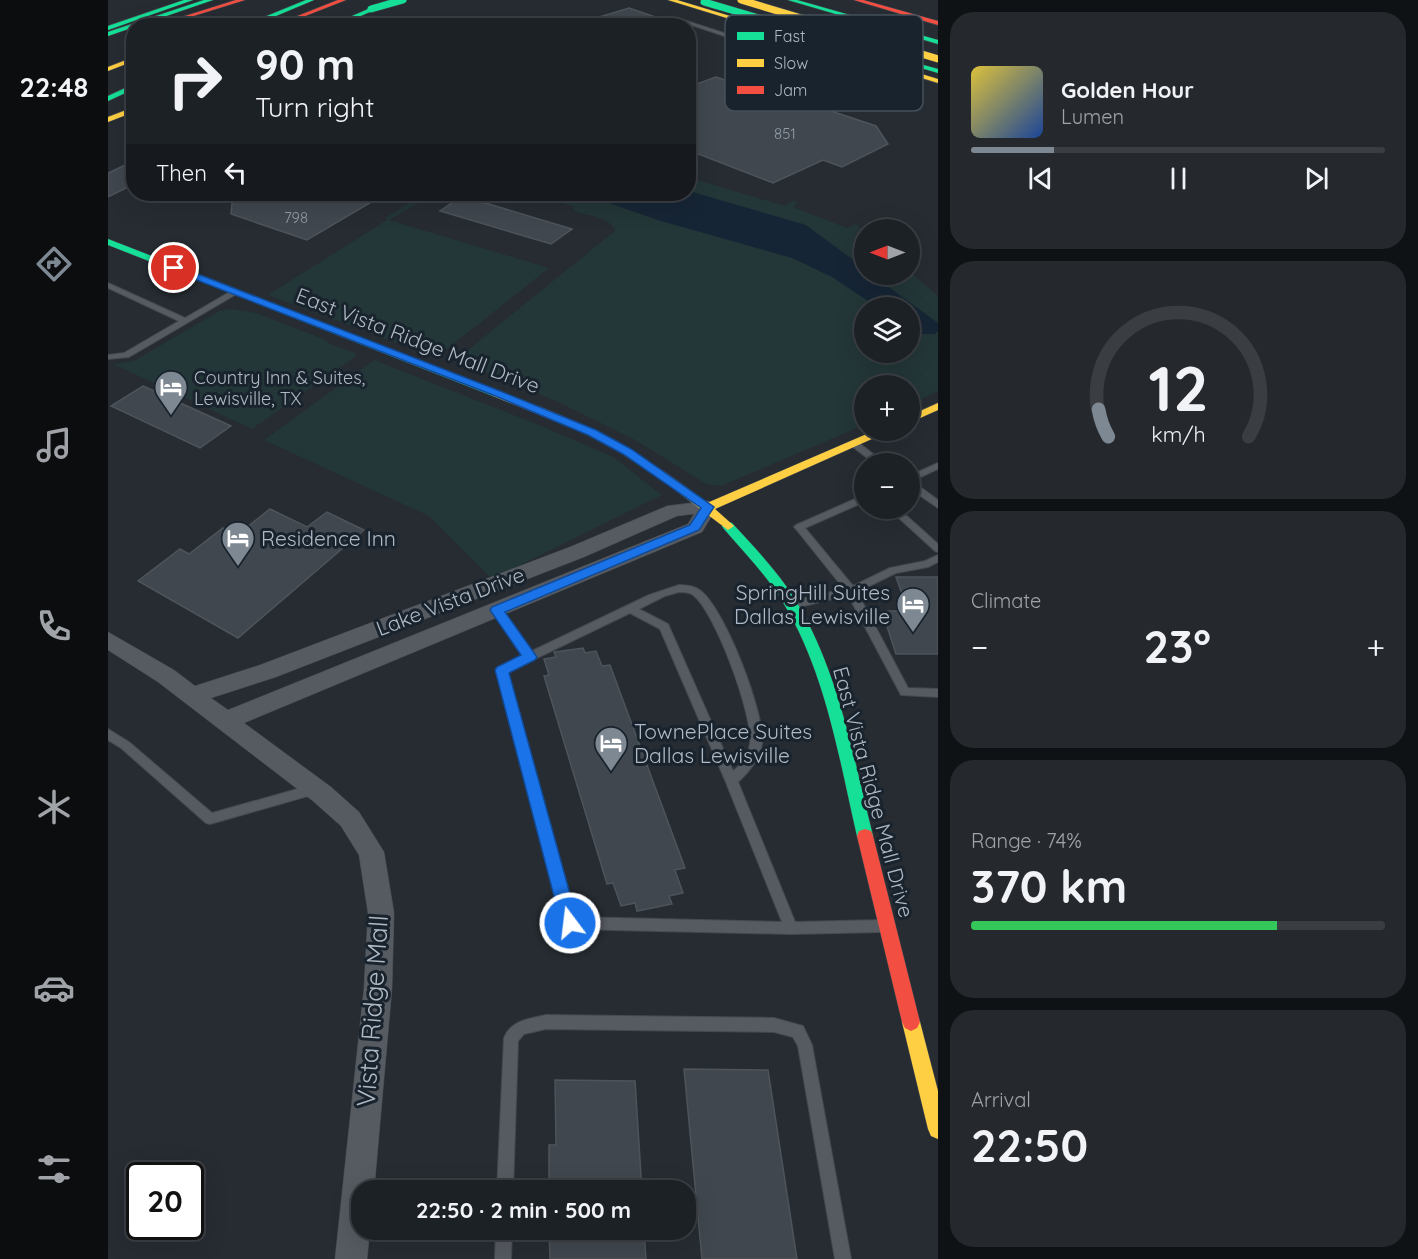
<!DOCTYPE html>
<html lang="en">
<head>
<meta charset="utf-8">
<style>
	:root { --surface:#1c2126; --page:#25292e; --text:#f1f3f6; --muted:#a0a3a7; --line:#3a3e43; --accent:#7e8892 }
	body { margin:0; font-family:Quicksand,sans-serif; background:var(--page); color:var(--text); height:100vh; display:flex; flex-direction:column; font-size:22px; white-space:nowrap }
	* { box-sizing:border-box; margin:0 }
	p { font-size:20px; color:var(--muted) }
	.icon { flex:none; width:33px; height:33px; fill:none; stroke:currentColor; stroke-width:2; stroke-linecap:round; stroke-linejoin:round }
	.map { position:relative; flex:1; overflow:hidden }
	.panel { display:flex; flex-direction:column; gap:12px; padding:12px; background:#0f1215; width:480px }
	.panel>* { flex:none }
	.guide { position:absolute; left:18px; top:18px; width:570px; height:183px; border-radius:24px; box-shadow:0 6px 24px #0002,0 0 0 2px var(--line); background:#1c2126; color:var(--text); overflow:hidden }
	.needle { width:39px; rotate:270deg }
	.controls { position:absolute; left:746px; top:219px; display:grid; gap:12px }
	.controls a { display:grid; place-items:center; width:66px; height:66px; border-radius:50%; background:var(--surface); box-shadow:0 6px 24px #0002,0 0 0 2px var(--line); font-size:30px }
	.speed { position:absolute; left:18px; top:1162px; display:flex; gap:12px; font-size:30px; font-weight:700; text-align:center }
	.speed>* { display:grid; place-content:center; width:78px; height:78px; border-radius:50%; background:var(--surface); box-shadow:0 6px 24px #0002,0 0 0 2px var(--line); line-height:1 }
	.speed .limit { border:3px solid #111; border-radius:9px; background:#fff; color:#111 }
	.pin { position:absolute; display:grid; place-items:center; width:51px; height:51px; color:#fff; margin:-26px; border:3px solid #fff; border-radius:50%; box-shadow:0 2px 6px #0007 }
	.me { position:absolute; width:66px; margin:-33px; rotate:345deg; stroke-linejoin:round; filter:drop-shadow(0 0 4px #0008) }
	.turn { display:flex; align-items:center; gap:21px; height:126px; padding:0 30px; font-size:27px }
	.turn .icon { width:78px; height:78px; stroke-width:2.5 }
	.turn b { display:block; font-size:42px; line-height:51px }
	.then { display:flex; align-items:center; height:57px; padding:0 30px; background:#0003; gap:12px; font-size:22px }
	.big { font-size:45px; font-weight:700; line-height:1.1 }
	.panel .widget { flex:1; display:flex; flex-direction:column; justify-content:center; gap:9px; min-width:0; padding:0 21px; border-radius:24px; background:var(--page) }
	.panel .dial { align-items:center; gap:0 }
	.dial svg { height:156px; overflow:visible; fill:none; stroke:var(--line); stroke-width:7; stroke-linecap:round; text-anchor:middle }
	.dial text { fill:var(--text); stroke:none }
	.song { display:flex; align-items:center; gap:18px }
	.cover { width:72px; height:72px; border-radius:9px; background:linear-gradient(135deg,hsl(50 70% 55%),hsl(220 70% 35%)) }
	.played { height:6px; border-radius:3px; background:linear-gradient(90deg,var(--accent) 20%,var(--line) 20%) }
	.keys { display:flex; justify-content:space-around; direction:ltr }
	.heat { display:flex; justify-content:space-between; align-items:center; font-size:33px; direction:ltr }
	.charge { height:9px; border-radius:4px; background:linear-gradient(90deg,#34c759 74%,var(--line) 0) }
	.trip { position:absolute; left:243px; top:1180px; width:345px; height:60px; border-radius:24px; background:var(--surface); box-shadow:0 6px 24px #0002,0 0 0 2px var(--line); font-weight:700; line-height:60px; text-align:center }
	main { display:flex; flex:1; min-height:0 }
	.menu { display:flex; flex-direction:column; width:108px; justify-content:space-around; align-items:center; background:#0b0d0f; color:var(--muted) }
	.menu .icon { width:42px; height:42px }
	.menu .current { color:var(--accent) }
	.menu b { font-size:27px; color:var(--text) }
	.map>svg:first-child { display:block }
</style>
</head>
<body>
<main>
<nav class="menu">
<b>22:48</b>
<svg class="icon current" aria-label="directions" viewBox="0 0 24 24"><path d="M12 3l9 9-9 9-9-9zM9 14v-3h6M13 9l2 2-2 2"/></svg>
<svg class="icon" aria-label="music" viewBox="0 0 24 24"><path d="M9 18V5l10-2v13"/><circle cx="6" cy="18" r="3"/><circle cx="16" cy="16" r="3"/></svg>
<svg class="icon" aria-label="phone" viewBox="0 0 24 24"><path d="M5 4h4l2 5-3 2q2 4 5 5l2-3 5 2v4C11 20 4 13 5 4z"/></svg>
<svg class="icon" aria-label="climate" viewBox="0 0 24 24"><path d="M12 3v18M4 7l16 10M4 17L20 7"/></svg>
<svg class="icon" aria-label="car" viewBox="0 0 24 24"><path d="M5 17H2v-5l4-1 3-4h7l3 4 3 1v5h-3M9 17h6M6 11h13"/><circle cx="7" cy="17" r="2"/><circle cx="17" cy="17" r="2"/></svg>
<svg class="icon" aria-label="filters" viewBox="0 0 24 24"><path d="M4 7h16M4 17h16"/><circle cx="9" cy="7" r="2"/><circle cx="15" cy="17" r="2"/></svg>
</nav>
<div class="map">
<svg width="830" height="1259" viewBox="0 0 830 1259">
	<rect width="100%" height="100%" fill="#262c32"/>
	<path fill="#233638" fill-rule="evenodd" d="M 581,176 L 592,181 L 677,206 L 684,201 L 690,202 L 685,207 L 739,228 L 748,224 L 756,232 L 756,274 L 801,274 L 801,271 L 830,296 L 830,391 L 801,405 L 801,386 L 756,386 L 756,425 L 613,486 L 598,484 L 529,441 L 446,400 L 352,362 L 356,353 L 507,231 C 503,217 481,216 469,212 L 465,209 L 467,207 L 424,194 L 580,194 ZM 756,308 L 801,308 L 801,352 L 756,352 Z
		M 316,194 L 326,194 L 281,220 L 441,268 L 335,352 L 324,356 L 160,295 L 279,220 L 277,218 Z
		M 123,309 L 148,313 L 218,340 L 220,343 L 247,353 L 248,356 L 144,429 L 5,364 L 26,361 L 111,311 Z
		M 266,360 L 436,427 L 505,457 L 554,495 L 384,579 L 321,516 L 156,440 Z"/>
	<path fill="#162535" d="M 581,191 L 698,225 L 756,268 L 756,274 L 764,275 L 830,323 L 830,331 L 827,334 L 814,334 L 801,327 L 801,308 L 769,307 L 724,277 L 684,258 L 553,221 L 486,198 L 479,194 L 580,194 Z"/>
	<path fill="#40474e" stroke="#4d545a" stroke-width="1.5" d="M 521,8 L 556,20 L 534,26 L 515,26 L 491,17 Z
		M 608,77 L 674,99 L 685,95 L 721,107 L 723,111 L 768,126 L 780,144 L 734,167 L 715,160 L 665,183 L 580,150 L 580,87 Z
		M 17,165 L 26,167 L 26,184 L 0,197 L 0,173 Z
		M 141,194 L 277,194 L 199,240 L 123,214 L 124,203 Z
		M 354,196 L 464,229 L 443,244 L 332,211 Z
		M 35,386 L 123,426 L 92,448 L 3,406 Z
		M 162,509 L 199,527 L 219,512 L 256,530 L 130,638 L 30,581 L 72,549 L 81,554 L 115,528 L 129,535 Z
		M 788,577 L 830,577 L 830,654 L 788,654 L 774,611 L 800,611 Z
		M 475,648 L 477,653 L 488,651 L 494,666 L 502,665 L 577,868 L 567,870 L 575,893 L 561,896 L 564,904 L 529,911 L 527,903 L 513,906 L 505,883 L 499,884 L 436,676 L 441,675 L 436,659 L 448,657 L 446,652 Z
		M 576,1069 L 660,1070 L 689,1259 L 594,1259 Z
		M 447,1080 L 527,1081 L 534,1191 L 441,1191 L 441,1145 L 448,1145 Z
		M 441,1230 L 536,1230 L 538,1259 L 442,1259 Z"/>
	<g fill="none" stroke-linecap="round" stroke-linejoin="round">
		<defs>
			<path id="lane" d="M 572,19 L 638,40 L 638,41 L 634,42 L 572,21 L 549,26 L 536,26 Z
				M 0,283 L 77,318 L 125,290 L 132,292 L 21,357 L 0,359 L 0,355 L 16,353 L 71,321 L 0,288 Z
				M 748,442 L 751,443 L 778,464 L 767,464 L 745,447 L 745,443 Z
				M 830,463 L 830,469 L 804,481 L 830,500 L 830,508 L 801,488 L 801,476 Z
				M 756,495 L 756,502 L 697,528 L 745,586 L 782,568 L 817,561 L 830,555 L 830,562 L 820,567 L 788,573 L 749,592 L 800,688 L 830,689 L 830,697 L 793,695 L 740,595 L 684,609 L 679,605 L 684,601 L 736,589 L 688,529 L 686,527 L 688,525 Z
				M 780,508 L 790,508 L 830,544 L 830,552 L 827,551 Z
				M 571,585 C 579,585 587,586 593,591 C 617,610 657,713 654,743 C 652,759 641,772 630,782 L 687,922 L 775,920 L 780,922 L 782,926 L 780,930 L 775,932 L 683,934 L 462,929 L 457,927 L 389,670 L 390,667 L 415,655 L 383,610 L 384,607 L 392,607 L 424,651 L 541,595 ZM 571,592 C 576,592 581,592 585,595 C 607,611 646,717 642,744 C 640,756 634,764 625,771 L 560,624 L 531,609 L 557,596 ZM 522,613 L 552,629 L 617,780 L 674,922 L 467,917 L 400,672 Z
				M 0,729 L 21,742 L 104,813 L 207,784 L 211,785 L 213,789 L 211,793 L 207,794 L 102,824 L 98,823 L 13,748 L 0,740 Z
				M 438,1015 L 666,1018 L 695,1026 L 704,1045 L 743,1259 L 727,1259 L 690,1046 L 685,1037 L 666,1032 L 438,1029 L 416,1034 L 410,1041 L 405,1191 L 389,1191 L 396,1038 C 403,1020 421,1019 438,1015 Z
				M 388,1230 L 404,1230 L 403,1259 L 387,1259 Z"/>
			<path id="street" d="M 600,501 L 607,503 L 609,507 L 594,532 L 136,723 L 223,787 L 251,812 L 276,852 L 286,913 L 284,988 L 266,1191 L 254,1191 L 254,1230 L 262,1230 L 259,1259 L 227,1259 L 256,988 L 260,913 L 251,855 L 233,826 L 205,801 L 50,682 L 0,650 L 0,632 L 66,670 L 87,686 L 152,665 L 462,547 L 559,506 ZM 586,514 L 580,524 L 120,710 L 103,698 L 168,677 L 476,557 L 569,516 Z"/>
			<path id="fast" d="M 76,0 L 85,0 L 0,30 L 0,26 Z
				M 96,0 L 105,0 L 0,36 L 0,32 Z
				M 198,0 L 206,0 L 144,26 L 134,26 Z
				M 281,0 L 289,0 L 230,26 L 221,26 Z
				M 680,0 L 689,0 L 830,40 L 830,44 Z
				M 711,36 L 830,69 L 830,73 L 711,38 Z
				M 26,84 L 26,89 L 0,101 L 0,96 Z
				M 0,239 L 393,392 L 394,394 L 389,397 L 385,396 L 0,245 Z
				M 620,522 L 624,523 C 647,548 671,573 688,601 C 731,673 745,756 765,836 L 763,841 L 757,843 L 751,841 L 749,836 C 731,758 718,674 676,604 C 660,577 637,553 616,529 L 614,526 Z"/>
			<path id="slow" d="M 560,0 L 569,0 L 830,79 L 830,83 Z
				M 26,57 L 26,61 L 0,71 L 0,67 Z
				M 26,107 L 26,112 L 0,122 L 0,117 Z
				M 389,391 C 404,395 418,402 432,407 C 494,431 547,462 599,503 L 768,430 L 784,430 L 607,509 L 626,526 L 620,530 L 554,480 L 501,445 L 469,430 L 385,396 L 385,392 Z
				M 830,403 L 830,410 L 801,423 L 801,416 Z
				M 803,1013 L 809,1016 L 812,1022 L 830,1091 L 830,1139 L 823,1136 L 820,1129 L 794,1022 L 797,1016 Z"/>
			<path id="jam" d="M 128,0 L 137,0 L 63,23 L 58,22 Z
				M 230,0 L 238,0 L 187,20 L 182,19 Z
				M 746,0 L 755,0 L 830,21 L 830,25 Z
				M 757,829 L 763,831 L 765,836 L 812,1022 L 809,1028 L 803,1031 L 797,1028 L 794,1022 L 749,836 L 751,831 Z"/>
		</defs>
		<use href="#lane" stroke="#43494f" stroke-width="2"/>
		<use href="#street" stroke="#43494f" stroke-width="1"/>
		<use href="#fast" stroke="#43494f" stroke-width="1"/>
		<use href="#slow" stroke="#43494f" stroke-width="1"/>
		<use href="#jam" stroke="#43494f" stroke-width="1"/>
		<use href="#lane" fill="#565a61" fill-rule="evenodd"/>
		<use href="#street" fill="#565a61" fill-rule="evenodd"/>
		<use href="#fast" fill="#16e098" fill-rule="evenodd"/>
		<use href="#slow" fill="#ffcf43" fill-rule="evenodd"/>
		<use href="#jam" fill="#f24e42" fill-rule="evenodd"/>
		<defs>
			<path id="fast-bridge" d="M 596,2 L 654,19
				M 263,9 L 295,0"/>
			<path id="slow-bridge" d="M 633,0 L 830,59"/>
		</defs>
		<use href="#fast-bridge" stroke="#42484e" stroke-width="8" stroke-linecap="butt"/>
		<use href="#slow-bridge" stroke="#42484e" stroke-width="8" stroke-linecap="butt"/>
		<use href="#fast-bridge" stroke="#16e098" stroke-width="7"/>
		<use href="#slow-bridge" stroke="#ffcf43" stroke-width="7"/>
	</g>
	<path fill="#1a73e8" stroke="#114b97" stroke-width="1.5" d="M 63,266 L 69,266 L 392,391 L 488,430 L 523,449 L 606,507 L 591,530 L 397,612 L 429,657 L 427,660 L 401,673 L 470,923 L 468,929 L 462,931 L 456,929 L 453,923 L 387,670 L 389,667 L 413,655 L 382,610 L 384,607 L 582,525 L 593,508 L 515,454 L 480,435 L 385,395 L 63,270 Z"/>
	<defs>
		<symbol id="hotel-pin" viewBox="-11 -11 22 30"><path d="M0 17L-7.5 6A9.5 9.5 0 1 1 7.5 6Z" fill="#7e8892" stroke="#19232d"/><path d="M-6-4.5h1.5V1H6V5H4.5V3h-9V5H-6ZM-4 0a1.8 1.8 0 1 1 3.6 0ZM.5 0V-2.5h3Q6-2.5 6 0Z" fill="#fff"/></symbol>
	</defs>
	<g fill-rule="evenodd">
		<use href="#hotel-pin" x="44" y="368" width="38" height="52"/>
		<use href="#hotel-pin" x="111" y="519" width="38" height="52"/>
		<use href="#hotel-pin" x="786" y="585" width="38" height="52"/>
		<use href="#hotel-pin" x="484" y="724" width="38" height="52"/>
	</g>
	<g text-anchor="middle" dominant-baseline="central" stroke-width="6" stroke-linejoin="round" paint-order="stroke">
		<g font-size="15" fill="#929ca7">
			<text x="677" y="133">851</text>
			<text x="188" y="217">798</text>
		</g>
		<g font-size="18" fill="#aeb9c5" stroke="#19232d" text-anchor="start">
			<text x="86" y="377">Country Inn &amp; Suites,<tspan x="86" dy="21">Lewisville, TX</tspan></text>
		</g>
		<g font-size="21" fill="#aeb9c5" stroke="#19232d">
			<text transform="translate(310 340) rotate(21)">East Vista Ridge Mall Drive</text>
			<text transform="translate(342 601) rotate(-21)">Lake Vista Drive</text>
			<text transform="translate(766 792) rotate(75)">East Vista Ridge Mall Drive</text>
		</g>
		<g font-size="21" fill="#aeb9c5" stroke="#19232d" text-anchor="start">
			<text x="153" y="538">Residence Inn</text>
			<text x="782" y="592" text-anchor="end">SpringHill Suites<tspan x="782" dy="24">Dallas Lewisville</tspan></text>
			<text x="526" y="731">TownePlace Suites<tspan x="526" dy="24">Dallas Lewisville</tspan></text>
		</g>
		<g font-size="26" fill="#aeb9c5" stroke="#19232d">
			<text transform="translate(264 1011) rotate(-86)">Vista Ridge Mall</text>
		</g>
	</g>
	<rect x="617" y="15" width="198" height="96" rx="9" fill="#19232d" stroke="#46505b" stroke-width="1.5"/>
	<rect x="629" y="32" width="27" height="8" fill="#16e098"/>
	<rect x="629" y="59" width="27" height="8" fill="#ffcf43"/>
	<rect x="629" y="86" width="27" height="8" fill="#f24e42"/>
	<g font-size="16" fill="#aeb9c5">
		<text x="666" y="42">Fast</text>
		<text x="666" y="69">Slow</text>
		<text x="666" y="96">Jam</text>
	</g>
</svg>
<div class="controls">
<a><svg class="needle" viewBox="-14 -14 28 28"><path d="M0-13l5 13h-10z" fill="#e53935"/><path d="M0 13l5-13h-10z" fill="#a0a3a7"/></svg></a>
<a><svg class="icon" aria-label="layers" viewBox="0 0 24 24"><path d="M12 4l9 5-9 5-9-5zM3 14l9 5 9-5"/></svg></a>
<a>+</a>
<a>−</a>
</div>
<div class="speed"><div class="limit">20</div></div>
<div class="pin" style="left:66px;top:268px;background:#d93025"><svg class="icon" aria-label="arrive" viewBox="0 0 24 24"><path d="M6 21V4h12l-3 4 3 4H6"/></svg></div>
<svg class="me" style="left:462px;top:923px" viewBox="-20 -20 40 40"><circle r="17" fill="#1a73e8" stroke="#fff" stroke-width="3"/><path d="M0-11L8 9 0 5-8 9z" fill="#fff"/></svg>
<div class="trip">22:50 · 2 min · 500 m</div>
<div class="guide">
<div class="turn"><svg class="icon" aria-label="right" viewBox="0 0 24 24"><path d="M7 20v-9h11M14 6l5 5-5 5"/></svg><div><b>90 m</b>Turn right</div></div>
<div class="then">Then<svg class="icon" aria-label="left" viewBox="0 0 24 24"><path d="M17 20v-9H6M10 6l-5 5 5 5"/></svg></div>
</div>
</div>
<section class="panel">
<div class="widget">
<div class="song"><i class="cover"></i><div><b>Golden Hour</b><p>Lumen</p></div></div>
<div class="played"></div>
<div class="keys"><svg class="icon" aria-label="previous" viewBox="0 0 24 24"><path d="M18 5L8 12l10 7zM5 5v14"/></svg><svg class="icon" aria-label="pause" viewBox="0 0 24 24"><path d="M8 5v14M16 5v14"/></svg><svg class="icon" aria-label="next" viewBox="0 0 24 24"><path d="M6 5l10 7-10 7zM19 5v14"/></svg></div>
</div>
<div class="widget dial"><svg viewBox="0 0 100 80">
<path d="M14 69A42 42 0 1 1 86 69"/>
<path d="M14 69A42 42 0 0 1 9 55" stroke="#7e8892"/>
<text x="50" y="56" font-size="32" font-weight="700">12</text>
<text x="50" y="72" font-size="11">km/h</text>
</svg></div>
<div class="widget"><p>Climate</p>
<div class="heat"><a>−</a><b class="big">23°</b><a>+</a></div>
</div>
<div class="widget"><p>Range · 74%</p><b class="big">370 km</b><div class="charge"></div></div>
<div class="widget"><p>Arrival</p><b class="big">22:50</b></div>
</section>
</main>
</body>
</html>
